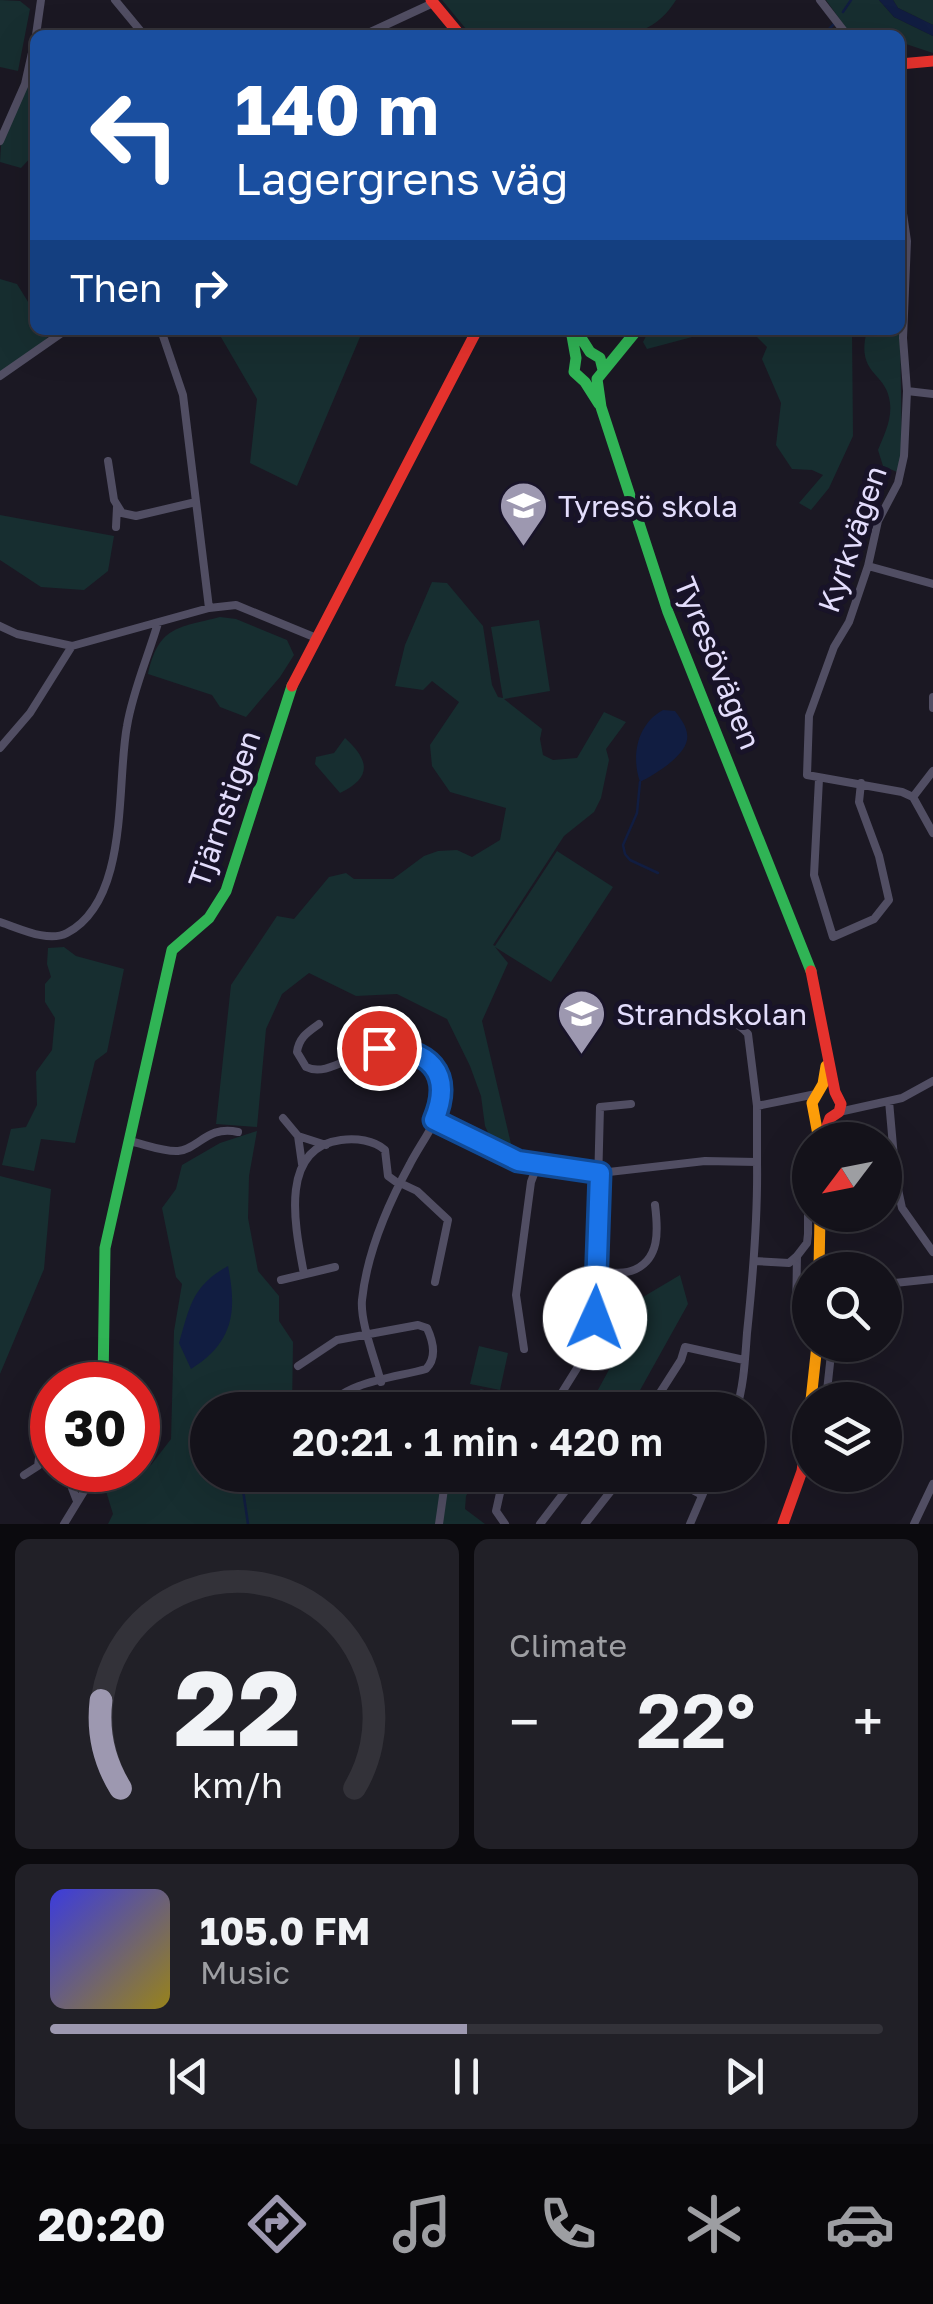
<!DOCTYPE html>
<html lang="en">
<head>
<meta charset="utf-8">
<style>
	:root { --surface:#14121a; --page:#212027; --text:#f1f3f6; --muted:#9d9ea2; --line:#333239; --accent:#9d98b0 }
	body { margin:0; font-family:"Golos Text",sans-serif; background:var(--page); color:var(--text); height:100vh; display:flex; flex-direction:column; font-size:38px; white-space:nowrap }
	* { box-sizing:border-box; margin:0 }
	p { font-size:32px; color:var(--muted) }
	.icon { flex:none; width:55px; height:55px; fill:none; stroke:currentColor; stroke-width:2; stroke-linecap:round; stroke-linejoin:round }
	.map { position:relative; height:1524px; overflow:hidden }
	.drawer { display:flex; flex-direction:column; gap:15px; padding:15px; background:#0b0a0e; flex:1 }
	.drawer>* { flex:none }
	.top-card { position:absolute; left:30px; top:30px; width:875px; height:305px; border-radius:15px; box-shadow:0 10px 40px #0002,0 0 0 2px var(--line); background:#1a4fa0; color:#fff; overflow:hidden }
	.needle { width:65px; rotate:238deg }
	.fabs { position:absolute; left:792px; top:1122px; display:grid; gap:20px }
	.fabs a { display:grid; place-items:center; width:110px; height:110px; border-radius:50%; background:var(--surface); box-shadow:0 10px 40px #0002,0 0 0 2px var(--line); font-size:50px }
	.speed { position:absolute; left:30px; top:1362px; display:flex; gap:20px; font-size:50px; font-weight:700; text-align:center }
	.speed>* { display:grid; place-content:center; width:130px; height:130px; border-radius:50%; background:var(--surface); box-shadow:0 10px 40px #0002,0 0 0 2px var(--line); line-height:1 }
	.speed .limit { border:15px solid #d22; background:#fff; color:#111 }
	.pin { position:absolute; display:grid; place-items:center; width:85px; height:85px; color:#fff; margin:-42px; border:5px solid #fff; border-radius:50%; box-shadow:0 2px 10px #0007 }
	.me { position:absolute; width:110px; margin:-55px; rotate:2deg; stroke-linejoin:round; filter:drop-shadow(0 0 8px #0008) }
	.turn { display:flex; align-items:center; gap:35px; height:210px; padding:0 40px; font-size:45px }
	.turn .icon { width:130px; height:130px; stroke-width:2.5 }
	.turn b { display:block; font-size:70px; line-height:85px }
	.then { display:flex; align-items:center; height:95px; padding:0 40px; background:#0003; gap:20px; font-size:38px }
	.big { font-size:75px; font-weight:600; line-height:1.1 }
	.drawer .widget { flex:1; display:flex; flex-direction:column; justify-content:center; gap:15px; min-width:0; padding:0 35px; border-radius:15px; background:var(--page) }
	.drawer .dial { align-items:center; gap:0 }
	.dial svg { height:260px; overflow:visible; fill:none; stroke:var(--line); stroke-width:7; stroke-linecap:round; text-anchor:middle }
	.dial text { fill:var(--text); stroke:none }
	.song { display:flex; align-items:center; gap:30px }
	.cover { width:120px; height:120px; border-radius:15px; background:linear-gradient(135deg,hsl(240 70% 55%),hsl(50 70% 35%)) }
	.played { height:10px; border-radius:5px; background:linear-gradient(90deg,var(--accent) 50%,var(--line) 50%) }
	.keys { display:flex; justify-content:space-around; direction:ltr }
	.heat { display:flex; justify-content:space-between; align-items:center; font-size:55px; direction:ltr }
	.drawer .tiles { flex:1; display:grid; gap:15px; grid-template-columns:1fr 1fr }
	.widget:last-child { grid-column:span 2 }
	.trip { position:absolute; left:190px; top:1392px; width:575px; height:100px; border-radius:50px; background:var(--surface); box-shadow:0 10px 40px #0002,0 0 0 2px var(--line); font-weight:600; line-height:100px; text-align:center }
	.menu { display:flex; height:160px; justify-content:space-around; align-items:center; background:#08070a; color:var(--muted) }
	.menu .icon { width:70px; height:70px }
	.menu .current { color:var(--accent) }
	.menu b { font-size:45px; color:var(--text) }
	.map>svg:first-child { display:block }
</style>
</head>
<body>
<div class="map">
<svg width="933" height="1524" viewBox="0 0 933 1524">
	<rect width="100%" height="100%" fill="#1b1823"/>
	<path fill="#172e30" d="M 0,0 L 20,1 L 30,9 L 18,71 L 0,67 Z
		M 442,0 L 676,0 C 668,13 656,25 642,30 C 609,43 510,35 471,35 Z
		M 826,0 L 879,0 L 894,17 L 933,36 L 933,53 L 900,42 L 900,35 L 851,35 Z
		M 893,0 L 933,0 L 933,25 L 898,8 Z
		M 35,69 L 35,153 L 21,168 L 0,162 L 1,145 Z
		M 0,279 L 17,284 L 35,313 L 35,330 L 54,330 L 39,347 L 0,373 Z
		M 221,330 L 363,330 L 297,486 L 250,463 L 257,399 L 218,332 Z
		M 649,330 L 695,330 L 696,336 L 647,349 L 643,342 Z
		M 750,330 L 852,330 L 853,436 L 829,488 L 811,510 L 799,503 L 823,475 L 812,470 L 792,469 L 776,445 L 781,403 L 762,359 L 767,347 Z
		M 867,330 L 900,330 L 902,453 L 897,472 L 883,466 L 878,450 C 884,435 892,420 890,403 C 887,371 855,376 867,330 Z
		M 0,515 L 114,536 L 108,571 L 84,590 L 41,587 L 0,560 Z
		M 432,582 L 447,583 L 483,626 L 492,685 L 498,697 L 503,698 L 491,627 L 539,620 L 550,691 L 504,699 L 542,729 L 540,739 L 543,755 L 553,760 L 577,758 L 604,712 L 626,722 L 606,749 L 609,760 L 601,798 L 594,812 L 564,836 L 493,945 L 495,946 L 557,851 L 613,887 L 551,982 L 495,947 L 508,963 L 482,1021 L 512,1148 L 491,1139 L 485,1126 L 481,1096 L 470,1066 L 447,1019 L 397,994 L 356,996 L 309,973 L 282,994 L 266,1029 L 257,1127 L 216,1124 L 231,985 L 277,916 L 294,919 L 329,877 L 346,873 L 354,879 L 393,879 L 424,856 L 438,851 L 457,850 L 472,857 L 500,840 L 506,808 L 450,792 L 432,766 L 430,745 L 459,702 L 432,681 L 423,690 L 395,686 L 405,645 Z
		M 220,617 L 236,619 L 287,640 L 294,655 L 280,677 L 246,717 L 220,707 L 212,695 L 148,674 C 159,626 177,628 220,617 Z
		M 345,738 C 369,760 373,777 340,793 L 315,764 L 316,757 L 334,753 Z
		M 64,947 L 76,956 L 124,969 L 107,1052 L 95,1061 L 75,1143 L 41,1139 L 34,1171 L 2,1165 L 11,1129 L 26,1127 L 37,1105 L 36,1072 L 52,1050 L 55,1018 L 45,1002 L 45,984 L 51,977 L 47,964 L 48,948 Z
		M 257,1131 L 249,1176 L 248,1218 L 258,1271 L 279,1296 L 279,1321 L 293,1342 L 292,1410 L 208,1410 L 208,1475 L 479,1475 L 466,1496 L 465,1509 L 485,1524 L 108,1524 L 113,1514 L 106,1491 L 116,1471 L 138,1470 L 138,1467 L 151,1465 L 171,1439 L 174,1331 L 182,1284 L 176,1277 L 162,1208 L 176,1189 L 182,1165 L 220,1143 Z
		M 0,1176 L 51,1189 L 44,1269 L 0,1374 Z
		M 680,1275 L 688,1304 L 629,1410 L 587,1410 L 623,1344 L 620,1305 L 638,1300 Z
		M 479,1346 L 508,1353 L 500,1390 L 470,1384 Z
		M 481,1389 L 497,1394 L 512,1410 L 429,1410 L 455,1404 Z"/>
	<path fill="#111d41" d="M 879,0 L 893,0 L 898,8 L 933,25 L 933,36 L 894,17 Z
		M 663,710 L 675,711 C 681,719 689,729 687,740 C 684,757 654,775 640,782 C 631,756 637,724 663,710 Z
		M 228,1266 C 237,1311 234,1342 191,1369 L 179,1343 C 190,1306 192,1286 228,1266 Z"/>
	<g fill="none" stroke-linecap="round" stroke-linejoin="round">
		<path stroke="#111d41" stroke-width="2.5" d="M 843,12 L 851,0
			M 832,35 L 829,29 L 834,24
			M 640,782 L 637,813 L 623,845 L 625,854 L 630,860 L 658,873
			M 234,1475 L 243,1490 L 248,1524"/>
		<path stroke="#514e63" stroke-width="8" d="M 115,0 L 144,35
			M 820,0 L 847,35
			M 36,35 L 41,0
			M 364,35 L 433,3
			M 0,141 L 25,84 L 35,39
			M 900,193 L 907,241 L 903,338 L 907,391 L 904,456 L 898,483 L 878,521 L 868,566 L 849,622 L 834,647 L 809,716 L 807,775 L 902,792 L 913,797 L 933,833
			M 161,330 L 183,395 L 209,608
			M 0,376 L 66,330
			M 907,391 L 933,394
			M 108,461 L 114,500 L 122,513 L 136,516 L 196,502
			M 116,527 L 117,507
			M 868,566 L 933,584
			M 0,626 L 17,634 L 72,646 L 209,608 L 236,605 L 314,637
			M 933,697 L 933,708
			M 0,748 L 30,713 L 72,646
			M 819,779 L 814,875 L 833,937 L 874,919 L 889,900 L 879,856 L 859,802 L 861,783
			M 913,797 L 933,771
			M 0,922 C 19,928 48,943 67,933 C 130,900 116,784 127,726 C 133,690 148,657 158,623
			M 319,1024 C 308,1032 299,1037 297,1052 L 306,1067 C 334,1081 369,1032 414,1055 C 431,1062 445,1076 443,1095 C 441,1118 420,1144 410,1164 C 387,1206 367,1252 362,1300 C 360,1322 375,1359 381,1382
			M 889,1101 L 896,1180 L 902,1208 L 933,1252
			M 757,1106 L 816,1094
			M 839,1112 L 902,1098 L 933,1081
			M 283,1118 L 298,1136 L 302,1164
			M 434,1121 L 517,1161 L 565,1170 L 600,1173 L 705,1161 L 757,1162 L 757,1106 L 748,1034 C 730,1012 709,1024 687,1013
			M 298,1136 L 326,1145
			M 129,1141 C 144,1144 163,1152 178,1151 C 199,1149 207,1125 238,1132
			M 400,1183 L 417,1191 L 448,1220 L 435,1282
			M 754,1261 L 789,1263 L 797,1256
			M 597,1273 C 607,1272 622,1274 631,1271 C 661,1261 658,1229 655,1205
			M 304,1274 C 296,1231 277,1148 341,1140 C 356,1138 374,1140 385,1150 L 388,1176 L 399,1184
			M 281,1280 L 335,1267
			M 885,1284 L 933,1279
			M 796,1315 L 797,1256 L 807,1243 L 808,1234 L 808,1171
			M 524,1349 L 516,1295 L 531,1182 L 537,1166
			M 298,1366 L 337,1340 L 418,1325 L 427,1328 C 433,1341 437,1358 426,1369 C 394,1378 345,1381 325,1410
			M 826,1400 L 832,1345
			M 551,1410 L 594,1341 L 600,1107 L 631,1104
			M 649,1410 L 681,1360 L 685,1347 L 744,1360
			M 736,1410 C 744,1386 745,1359 747,1333 C 753,1276 758,1219 757,1162
			M 24,1475 L 38,1466 L 42,1435 L 52,1421
			M 664,1475 L 702,1495
			M 77,1501 L 72,1488 L 81,1470
			M 64,1524 L 97,1470
			M 439,1524 L 445,1482
			M 505,1524 L 496,1511 L 500,1493 L 511,1475
			M 540,1524 L 566,1490 L 571,1475
			M 585,1524 L 614,1487 L 619,1475
			M 690,1524 L 711,1475
			M 914,1524 L 933,1484"/>
		<path stroke="#30b455" stroke-width="11" d="M 571,330 L 576,358 L 574,372 L 585,382 L 599,404
			M 576,330 L 590,352 L 600,358 L 603,370
			M 637,330 L 597,379 L 601,407 L 668,612 L 811,971
			M 103,1385 L 105,1248 L 172,950 L 209,918 L 226,891 L 292,686"/>
		<path stroke="#ff9f0a" stroke-width="11" d="M 819,1140 L 812,1103 L 823,1084 L 826,1066
			M 819,1270 L 820,1215
			M 811,1400 L 817,1345"/>
		<path stroke="#e5322d" stroke-width="11" d="M 431,0 L 460,35
			M 900,64 L 933,61
			M 292,686 L 477,330
			M 811,971 L 835,1092 L 841,1104 L 839,1112 L 830,1118 L 822,1140
			M 783,1524 L 802,1471 L 810,1416"/>
	</g>
	<g fill="none" stroke-linecap="round" stroke-linejoin="round">
		<defs>
			<path id="route" d="M 379,1048 C 429,1048 454,1072 434,1120 L 518,1161 L 600,1173 L 595,1318"/>
		</defs>
		<use href="#route" stroke="#114b97" stroke-width="25"/>
		<use href="#route" stroke="#1a73e8" stroke-width="18"/>
	</g>
	<defs>
		<symbol id="school-pin" viewBox="-11 -11 22 30"><path d="M0 17L-7.5 6A9.5 9.5 0 1 1 7.5 6Z" fill="#9d98b0" stroke="#181328"/><path d="M0-5L7-2L0 1L-7-2ZM-4 1L0 2.5L4 1V4Q0 6-4 4Z" fill="#fff"/></symbol>
	</defs>
	<g fill-rule="evenodd">
		<use href="#school-pin" x="496" y="478" width="55" height="75"/>
		<use href="#school-pin" x="554" y="986" width="55" height="75"/>
	</g>
	<g text-anchor="middle" dominant-baseline="central" stroke-width="10" stroke-linejoin="round" paint-order="stroke">
		<g font-size="30" fill="#e3ddfc" stroke="#181328" text-anchor="start">
			<text x="558" y="506">Tyresö skola</text>
			<text x="616" y="1014">Strandskolan</text>
		</g>
		<g font-size="30" fill="#e3ddfc" stroke="#181328">
			<text transform="translate(852 539) rotate(-71)">Kyrkvägen</text>
			<text transform="translate(718 663) rotate(68)">Tyresövägen</text>
			<text transform="translate(224 809) rotate(-71)">Tjärnstigen</text>
		</g>
	</g>
</svg>
<div class="fabs">
<a><svg class="needle" viewBox="-14 -14 28 28"><path d="M0-13l5 13h-10z" fill="#e53935"/><path d="M0 13l5-13h-10z" fill="#9d9ea2"/></svg></a>
<a><svg class="icon" aria-label="search" viewBox="0 0 24 24"><circle cx="10" cy="10" r="6"/><path d="M15 15l6 6"/></svg></a>
<a><svg class="icon" aria-label="layers" viewBox="0 0 24 24"><path d="M12 4l9 5-9 5-9-5zM3 14l9 5 9-5"/></svg></a>
</div>
<div class="speed"><div class="limit">30</div></div>
<div class="pin" style="left:379px;top:1048px;background:#d93025"><svg class="icon" aria-label="arrive" viewBox="0 0 24 24"><path d="M6 21V4h12l-3 4 3 4H6"/></svg></div>
<svg class="me" style="left:595px;top:1318px" viewBox="-20 -20 40 40"><circle r="19" fill="#fff"/><path d="M0-13L10 11 0 6-10 11z" fill="#1a73e8"/></svg>
<div class="trip">20:21 · 1 min · 420 m</div>
<div class="top-card">
<div class="turn"><svg class="icon" aria-label="left" viewBox="0 0 24 24"><path d="M17 20v-9H6M10 6l-5 5 5 5"/></svg><div><b>140 m</b>Lagergrens väg</div></div>
<div class="then">Then<svg class="icon" aria-label="right" viewBox="0 0 24 24"><path d="M7 20v-9h11M14 6l5 5-5 5"/></svg></div>
</div>
</div>
<section class="drawer">
<div class="tiles">
<div class="widget dial"><svg viewBox="0 0 100 80">
<path d="M14 69A42 42 0 1 1 86 69"/>
<path d="M14 69A42 42 0 0 1 8 42" stroke="#9d98b0"/>
<text x="50" y="56" font-size="32" font-weight="700">22</text>
<text x="50" y="72" font-size="11">km/h</text>
</svg></div>
<div class="widget"><p>Climate</p>
<div class="heat"><a>−</a><b class="big">22°</b><a>+</a></div>
</div>
<div class="widget">
<div class="song"><i class="cover"></i><div><b>105.0 FM</b><p>Music</p></div></div>
<div class="played"></div>
<div class="keys"><svg class="icon" aria-label="previous" viewBox="0 0 24 24"><path d="M18 5L8 12l10 7zM5 5v14"/></svg><svg class="icon" aria-label="pause" viewBox="0 0 24 24"><path d="M8 5v14M16 5v14"/></svg><svg class="icon" aria-label="next" viewBox="0 0 24 24"><path d="M6 5l10 7-10 7zM19 5v14"/></svg></div>
</div>
</div>
</section>
<nav class="menu">
<b>20:20</b>
<svg class="icon current" aria-label="directions" viewBox="0 0 24 24"><path d="M12 3l9 9-9 9-9-9zM9 14v-3h6M13 9l2 2-2 2"/></svg>
<svg class="icon" aria-label="music" viewBox="0 0 24 24"><path d="M9 18V5l10-2v13"/><circle cx="6" cy="18" r="3"/><circle cx="16" cy="16" r="3"/></svg>
<svg class="icon" aria-label="phone" viewBox="0 0 24 24"><path d="M5 4h4l2 5-3 2q2 4 5 5l2-3 5 2v4C11 20 4 13 5 4z"/></svg>
<svg class="icon" aria-label="climate" viewBox="0 0 24 24"><path d="M12 3v18M4 7l16 10M4 17L20 7"/></svg>
<svg class="icon" aria-label="car" viewBox="0 0 24 24"><path d="M5 17H2v-5l4-1 3-4h7l3 4 3 1v5h-3M9 17h6M6 11h13"/><circle cx="7" cy="17" r="2"/><circle cx="17" cy="17" r="2"/></svg>
</nav>
</body>
</html>
